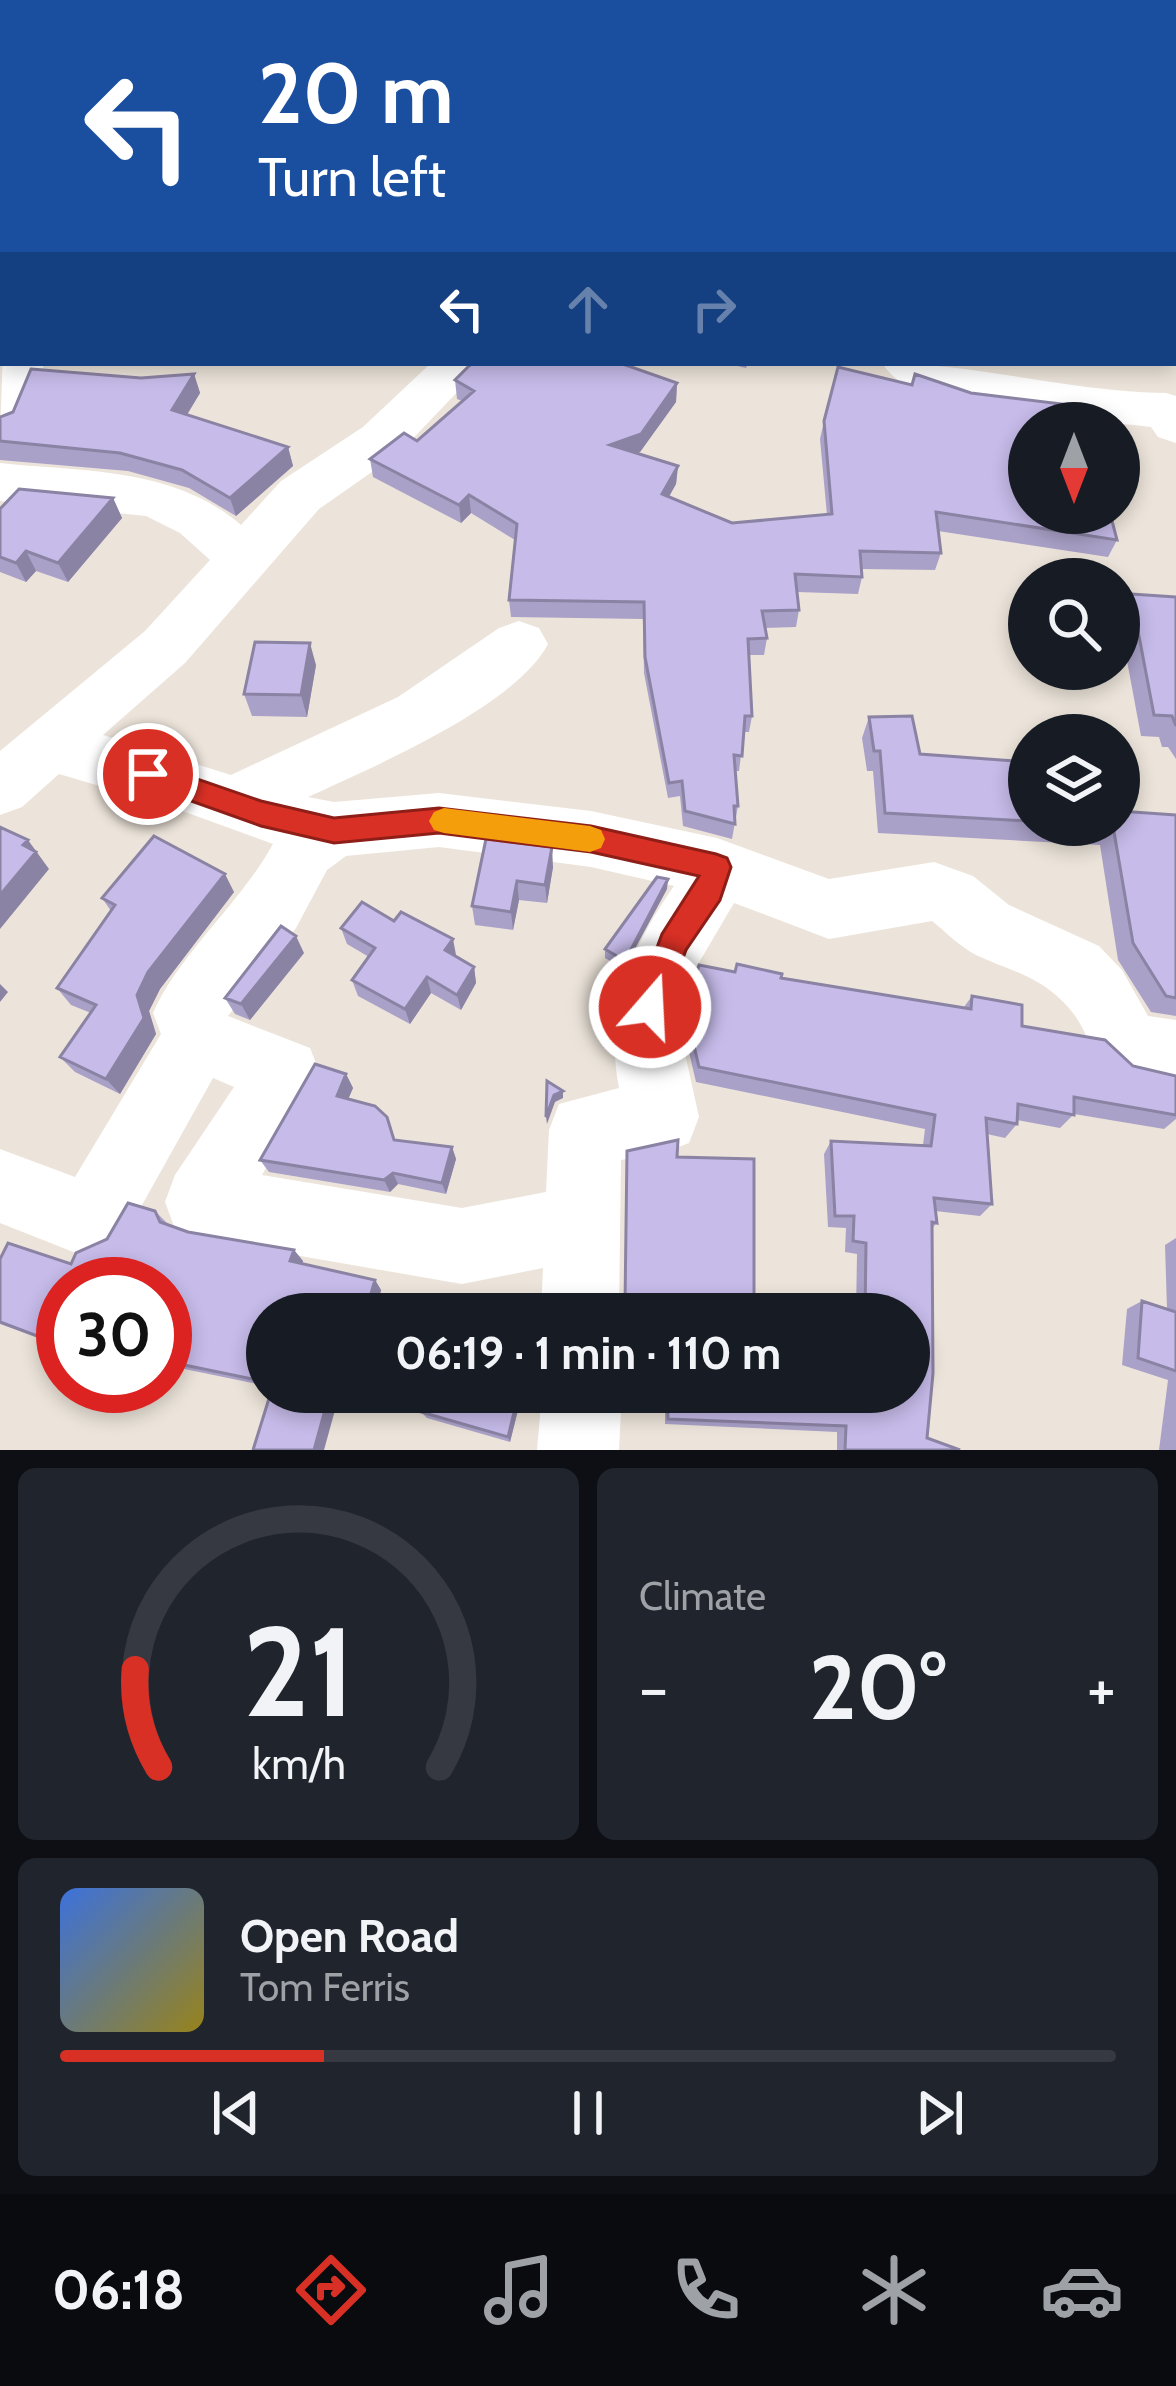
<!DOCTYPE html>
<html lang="en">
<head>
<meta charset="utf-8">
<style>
	:root { --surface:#171b24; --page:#20242c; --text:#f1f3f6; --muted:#9ea1a6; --line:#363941; --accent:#d93025 }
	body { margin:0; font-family:Cabin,sans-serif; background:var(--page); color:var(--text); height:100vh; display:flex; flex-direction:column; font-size:45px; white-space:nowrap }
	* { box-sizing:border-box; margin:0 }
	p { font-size:39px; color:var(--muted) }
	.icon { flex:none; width:66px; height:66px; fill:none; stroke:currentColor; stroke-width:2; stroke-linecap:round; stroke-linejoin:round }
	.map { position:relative; height:1450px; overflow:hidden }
	.sheet { display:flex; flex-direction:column; gap:18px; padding:18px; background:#0d0f14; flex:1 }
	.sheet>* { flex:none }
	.top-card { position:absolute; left:0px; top:0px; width:1176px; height:366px; box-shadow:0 6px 18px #0003; background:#1a4fa0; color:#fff; overflow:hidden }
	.needle { width:78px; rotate:180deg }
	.controls { position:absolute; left:1008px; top:402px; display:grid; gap:24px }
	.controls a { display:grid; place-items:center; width:132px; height:132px; border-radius:50%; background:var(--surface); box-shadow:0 6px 18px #0003; font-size:60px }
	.speed { position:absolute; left:36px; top:1257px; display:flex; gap:24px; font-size:60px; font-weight:700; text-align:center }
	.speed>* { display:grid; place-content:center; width:156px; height:156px; border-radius:50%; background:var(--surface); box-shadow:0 6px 18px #0003; line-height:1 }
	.speed .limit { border:18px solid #d22; background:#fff; color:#111 }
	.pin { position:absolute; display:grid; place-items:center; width:102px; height:102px; color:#fff; margin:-51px; border:6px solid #fff; border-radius:50%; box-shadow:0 3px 12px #0007 }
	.me { position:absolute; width:132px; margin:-66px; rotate:19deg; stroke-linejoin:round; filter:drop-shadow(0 0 9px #0008) }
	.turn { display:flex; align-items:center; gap:42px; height:252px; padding:0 60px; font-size:54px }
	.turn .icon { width:156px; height:156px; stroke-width:2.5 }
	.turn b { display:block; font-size:84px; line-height:102px }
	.lanes { display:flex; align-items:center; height:114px; padding:0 60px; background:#0003; justify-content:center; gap:60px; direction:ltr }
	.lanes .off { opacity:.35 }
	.big { font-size:90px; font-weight:700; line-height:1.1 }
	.sheet .card { flex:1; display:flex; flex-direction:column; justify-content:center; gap:18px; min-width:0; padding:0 42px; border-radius:18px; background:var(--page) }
	.sheet .dial { align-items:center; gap:0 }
	.dial svg { height:312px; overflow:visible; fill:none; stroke:var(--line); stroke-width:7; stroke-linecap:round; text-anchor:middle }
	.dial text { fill:var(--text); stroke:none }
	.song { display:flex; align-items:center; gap:36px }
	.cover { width:144px; height:144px; border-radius:18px; background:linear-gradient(135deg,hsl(220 70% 55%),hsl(50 70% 35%)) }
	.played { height:12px; border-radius:6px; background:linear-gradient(90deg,var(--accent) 25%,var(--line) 25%) }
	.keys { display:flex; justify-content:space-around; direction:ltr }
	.heat { display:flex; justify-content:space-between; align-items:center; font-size:66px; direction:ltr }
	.sheet .tiles { flex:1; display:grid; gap:18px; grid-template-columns:1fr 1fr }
	.card:last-child { grid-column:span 2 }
	.trip { position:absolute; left:246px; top:1293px; width:684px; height:120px; border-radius:60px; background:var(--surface); box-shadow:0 6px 18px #0003; font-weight:700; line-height:120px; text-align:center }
	.tabs { display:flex; height:192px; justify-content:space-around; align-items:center; background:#090b0e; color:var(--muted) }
	.tabs .icon { width:84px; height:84px }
	.tabs .active { color:var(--accent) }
	.tabs b { font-size:54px; color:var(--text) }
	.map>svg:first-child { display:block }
</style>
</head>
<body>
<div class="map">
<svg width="1176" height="1450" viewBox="0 0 1176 1450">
	<rect width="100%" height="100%" fill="#ece4da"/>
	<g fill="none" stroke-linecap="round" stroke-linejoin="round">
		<path fill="#fff" fill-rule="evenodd" d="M 547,0 L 587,0 L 589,3 L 549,3 Z
			M 636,0 L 674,0 L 674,3 L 636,3 Z
			M 1173,135 L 1176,135 L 1176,161 L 1173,161 Z
			M 3,353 L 3,363 L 45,363 L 18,429 L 0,435 Z
			M 431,363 L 485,363 L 399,453 L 319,509 L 185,663 L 103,735 L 231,775 L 398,697 L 499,628 L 519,621 L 539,628 L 548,644 C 515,707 373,767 308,797 L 334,802 L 439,793 L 591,811 L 717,838 L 829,879 L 934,862 L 973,876 L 1009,905 L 1099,946 L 1122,970 L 1148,1016 L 1176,1020 L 1176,1088 C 1067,1080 1111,1038 1052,992 C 1030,974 1001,967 976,955 C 959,946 947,933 932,921 L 829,939 L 734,903 L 694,971 L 684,1007 L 684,1049 L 699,1117 L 689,1143 L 663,1153 L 621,1160 L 619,1314 L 541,1314 L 543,1268 L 462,1284 L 202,1239 L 175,1229 L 165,1202 L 175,1175 L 234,1087 L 213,1078 L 118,1248 L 91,1259 L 0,1223 L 0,1149 L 75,1177 L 161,1034 L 153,1013 C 179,954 240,904 273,844 L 177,809 L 59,774 L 22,807 L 0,815 L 0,751 L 145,631 L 210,560 L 180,533 L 146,516 L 0,501 L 0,463 C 84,472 174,467 241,525 L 281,481 L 363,427 ZM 439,847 L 591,867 L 674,886 C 630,949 604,1011 619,1088 L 559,1104 L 549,1130 L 546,1192 L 462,1208 L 262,1175 L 320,1073 L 310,1048 L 228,1016 L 296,928 L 327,870 L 346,856 Z
			M 882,363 C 976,363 1070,392 1166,393 L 1176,396 L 1176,443 L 1158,437 L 1151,427 C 1086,418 918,422 882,363 Z
			M 542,1392 L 622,1392 L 619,1450 L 537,1450 Z"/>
	</g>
	<path fill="#aaa1c8" d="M 1176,324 L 1176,362 L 1173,362 L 1173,343 Z
		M 724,363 L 748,363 L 746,368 Z
		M 194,374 L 200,393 L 187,415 L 288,447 L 293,466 L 236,516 L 189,488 L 128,471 L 0,460 L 0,417 L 141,378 Z
		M 455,380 L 677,383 L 676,402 L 640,452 L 636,453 L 678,466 L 676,484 L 669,497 L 732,523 L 827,515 L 820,439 L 824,421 L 1029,423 L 1117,540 L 1108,557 L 938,531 L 941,553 L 935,570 L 861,569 L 862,577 L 858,594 L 797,592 L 799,610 L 796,627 L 765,628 L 767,638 L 764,655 L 748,655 L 752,716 L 749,732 L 744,732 L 739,771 L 735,771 L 738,806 L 732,839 L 683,826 L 680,796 L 668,798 L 644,673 L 643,619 L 511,617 L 509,600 L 515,540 L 471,513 L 461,523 L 373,477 L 370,459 L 417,441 L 462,401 L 457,399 Z
		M 113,498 L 122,518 L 68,582 L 36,571 L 26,582 L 0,572 L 0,509 Z
		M 1131,594 L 1176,597 L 1176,759 L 1168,747 L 1162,747 L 1159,737 L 1141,736 L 1119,618 Z
		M 316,665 L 307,717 L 252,716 L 244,694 Z
		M 869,717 L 920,754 L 1029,762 L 1029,825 L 1119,825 L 1176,815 L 1176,1016 L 1151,1012 L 1118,960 L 1100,845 L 878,833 L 873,771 L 867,771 L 862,738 Z
		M 486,839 L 553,867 L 547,903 L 519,900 L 513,930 L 475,925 L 472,906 Z
		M 667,889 L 624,969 L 605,958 L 605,949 Z
		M 234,892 L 160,989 L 149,1011 L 156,1034 L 120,1094 L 75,1072 L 60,1057 L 91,1013 L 71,1005 L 57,988 L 111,911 L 102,898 Z
		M 341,928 L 456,955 L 455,956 L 474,967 L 476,983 L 461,1010 L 431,993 L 410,1024 L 358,996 L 352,980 L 369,957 L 347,944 Z
		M 304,953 L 250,1020 L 235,1014 L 225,998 Z
		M 735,972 L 964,1007 L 972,996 L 1022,1026 L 1133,1066 L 1176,1076 L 1176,1119 L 1164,1129 L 1074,1114 L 1060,1128 L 1017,1120 L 1017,1124 L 1005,1138 L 987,1134 L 992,1204 L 980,1216 L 935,1211 L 937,1223 L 932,1228 L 927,1438 L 960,1450 L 837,1450 L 837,1432 L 665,1424 L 665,1392 L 909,1392 L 909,1314 L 856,1314 L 857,1254 L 845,1252 L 846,1228 L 828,1227 L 824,1154 L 831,1141 L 923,1145 L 925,1129 L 696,1082 L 688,1048 L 688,1008 L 691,991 Z
		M 346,1074 L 353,1088 L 348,1099 L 387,1117 L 395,1140 L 452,1147 L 456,1159 L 446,1194 L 398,1184 L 390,1192 L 269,1172 L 260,1160 Z
		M 155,1211 L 169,1225 L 188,1232 L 294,1250 L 303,1261 L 302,1264 L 375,1280 L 381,1290 L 375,1314 L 267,1314 L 267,1386 L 165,1365 L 165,1284 L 63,1284 L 63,1337 L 58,1345 L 0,1324 L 0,1259 L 71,1264 L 107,1239 Z
		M 1176,1238 L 1176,1450 L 1159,1450 L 1168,1380 L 1122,1365 L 1127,1309 L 1142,1301 L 1167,1309 L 1165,1245 Z
		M 426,1392 L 534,1392 L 530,1412 L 518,1410 L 510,1442 L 427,1418 L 421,1412 Z"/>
	<path fill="#8b83a3" d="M 194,374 L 200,393 L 178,429 L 172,410 Z
		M 677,383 L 676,402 L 640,452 L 610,463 L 610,445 Z
		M 288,447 L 293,466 L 236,516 L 230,498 Z
		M 678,466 L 676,484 L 660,512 L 662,494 Z
		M 469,495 L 471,513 L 461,523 L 459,505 Z
		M 113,498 L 122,518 L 68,582 L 58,563 Z
		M 26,551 L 36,571 L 26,582 L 16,563 Z
		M 310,643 L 316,665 L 307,717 L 301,695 Z
		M 28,840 L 49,869 L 0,929 L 0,895 L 23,845 Z
		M 552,847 L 553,867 L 547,903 L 545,885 Z
		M 225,874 L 234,892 L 160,989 L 149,1011 L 156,1034 L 120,1094 L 106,1079 L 137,995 L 148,972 Z
		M 668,879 L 667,889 L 624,969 L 625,961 Z
		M 517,881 L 519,900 L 513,930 L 511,912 Z
		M 296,936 L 304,953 L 250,1020 L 241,1004 Z
		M 453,939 L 456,955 L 448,966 L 445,950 Z
		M 474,967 L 476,983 L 461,1010 L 457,995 Z
		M 427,977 L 431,993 L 410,1024 L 405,1009 Z
		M 0,984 L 8,992 L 0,1002 Z
		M 346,1074 L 353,1088 L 344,1109 L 337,1096 Z
		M 563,1091 L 563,1098 L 555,1102 L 547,1124 L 546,1117 L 554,1095 Z
		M 452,1147 L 456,1159 L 446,1194 L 442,1183 Z
		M 393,1173 L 398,1184 L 390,1192 L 384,1180 Z
		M 294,1250 L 303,1261 L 300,1272 L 290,1261 Z
		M 375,1280 L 381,1290 L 375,1314 L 365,1314 Z
		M 44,1328 L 62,1336 L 58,1345 L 40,1337 Z
		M 330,1392 L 340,1392 L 324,1450 L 314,1450 Z
		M 516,1404 L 518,1410 L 510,1442 L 508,1437 Z"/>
	<path fill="#c6bbe9" stroke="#8b83a3" stroke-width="3" d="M 0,176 L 3,176 L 3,338 L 0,338 Z
		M 472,363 L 620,363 L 677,383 L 641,434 L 610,445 L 678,466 L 662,494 L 732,523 L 832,514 L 824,421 L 838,367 L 912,385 L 915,374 L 971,393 L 1087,407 L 1092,423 L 1029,423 L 1029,513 L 1110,513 L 1117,540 L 936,512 L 941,553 L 860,551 L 862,577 L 795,574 L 799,610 L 762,611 L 767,638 L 748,639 L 752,716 L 745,716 L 742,756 L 734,755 L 738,806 L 734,806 L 735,824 L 685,811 L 682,781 L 669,783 L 645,657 L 644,602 L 509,600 L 517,524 L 469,495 L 459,505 L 370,459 L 404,433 L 417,441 L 474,391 L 455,380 Z
		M 31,369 L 141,378 L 194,374 L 172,410 L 288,447 L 230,498 L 182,470 L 120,453 L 0,441 L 0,417 L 13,412 Z
		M 19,489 L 113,498 L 58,563 L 26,551 L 16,563 L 0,557 L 0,509 Z
		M 1131,594 L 1176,597 L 1176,726 L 1172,716 L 1154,715 Z
		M 255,642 L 310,643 L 301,695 L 244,694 Z
		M 912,716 L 920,754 L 1029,762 L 1029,821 L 885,813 L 880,751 L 874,751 L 869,717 Z
		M 1119,811 L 1176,815 L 1176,998 L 1166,996 L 1133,943 L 1113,826 L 1101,825 L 1119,825 Z
		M 0,827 L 28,840 L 23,845 L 36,852 L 0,895 Z
		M 154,836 L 225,874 L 148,972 L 137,995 L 144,1018 L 106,1079 L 60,1057 L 96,1005 L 57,988 L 115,905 L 102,898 Z
		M 486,839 L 552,847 L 545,885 L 517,881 L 511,912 L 472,906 Z
		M 657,877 L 668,879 L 625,961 L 605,949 Z
		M 362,902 L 394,921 L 401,912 L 453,939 L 445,950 L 474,967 L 457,995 L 427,977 L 405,1009 L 352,980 L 375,948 L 341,928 Z
		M 281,926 L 296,936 L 241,1004 L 225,998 Z
		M 737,964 L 782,974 L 781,978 L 971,1009 L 972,996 L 1022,1005 L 1022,1026 L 1105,1040 L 1133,1066 L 1176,1076 L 1176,1115 L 1074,1097 L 1074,1115 L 1018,1104 L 1017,1124 L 986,1118 L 992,1204 L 934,1198 L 937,1223 L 932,1222 L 933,1373 L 927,1438 L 960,1450 L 845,1450 L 846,1426 L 668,1419 L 667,1392 L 909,1392 L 909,1314 L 865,1314 L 866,1243 L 853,1241 L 854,1216 L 835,1216 L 831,1141 L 931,1146 L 935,1115 L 699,1067 L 691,1033 L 691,991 L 699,965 L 735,972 Z
		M 315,1064 L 346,1074 L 337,1096 L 375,1106 L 387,1117 L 394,1140 L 452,1147 L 442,1183 L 393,1173 L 384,1180 L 260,1160 Z
		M 547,1081 L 563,1091 L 554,1095 L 546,1117 Z
		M 678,1140 L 677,1157 L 754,1159 L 754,1307 L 843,1314 L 620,1314 L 620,1310 L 625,1305 L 627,1151 Z
		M 128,1203 L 155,1211 L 160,1222 L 188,1232 L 294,1250 L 290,1261 L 375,1280 L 365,1314 L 267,1314 L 267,1382 L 165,1361 L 165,1284 L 63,1284 L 63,1333 L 44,1328 L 40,1337 L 0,1322 L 0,1259 L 8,1243 L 71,1264 L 76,1253 L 107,1239 Z
		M 478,1297 L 537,1311 L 536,1314 L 474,1314 Z
		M 1142,1301 L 1176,1312 L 1176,1371 L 1138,1358 Z
		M 271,1392 L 330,1392 L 314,1450 L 253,1450 Z
		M 426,1392 L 531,1392 L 528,1406 L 516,1404 L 508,1437 L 421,1412 Z"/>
	<path fill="#d93025" stroke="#8d1f18" stroke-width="3" d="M 148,762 L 261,801 L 334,818 L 439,808 L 591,826 L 716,854 L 727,858 L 731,867 L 720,900 L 686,950 L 661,1018 L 650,1022 L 639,1018 L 635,1007 L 662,934 L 699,876 L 591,852 L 439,833 L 334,843 L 261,826 L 138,782 L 134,774 L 138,766 Z"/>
	<path fill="#f59e0b" d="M 444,808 L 590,826 L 601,830 L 605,839 L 601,848 L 590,852 L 444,833 L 434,830 L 429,821 L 434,812 Z"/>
</svg>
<div class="controls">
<a><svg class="needle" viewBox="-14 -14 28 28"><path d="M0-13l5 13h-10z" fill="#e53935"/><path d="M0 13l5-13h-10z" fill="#9ea1a6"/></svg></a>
<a><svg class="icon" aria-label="search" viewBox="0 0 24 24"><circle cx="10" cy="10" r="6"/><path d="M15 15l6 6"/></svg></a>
<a><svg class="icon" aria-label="layers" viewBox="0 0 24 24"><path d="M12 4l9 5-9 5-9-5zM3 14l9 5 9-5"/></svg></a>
</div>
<div class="speed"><div class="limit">30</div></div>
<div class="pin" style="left:148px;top:774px;background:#d93025"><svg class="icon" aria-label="arrive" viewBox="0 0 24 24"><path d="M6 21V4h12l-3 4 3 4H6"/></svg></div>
<svg class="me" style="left:650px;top:1007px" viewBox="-20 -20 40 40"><circle r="17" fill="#d93025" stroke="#fff" stroke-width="3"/><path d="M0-11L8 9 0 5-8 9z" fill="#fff"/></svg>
<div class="trip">06:19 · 1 min · 110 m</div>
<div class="top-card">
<div class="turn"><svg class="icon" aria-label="left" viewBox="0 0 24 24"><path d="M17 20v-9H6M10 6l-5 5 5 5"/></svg><div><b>20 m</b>Turn left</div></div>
<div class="lanes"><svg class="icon" aria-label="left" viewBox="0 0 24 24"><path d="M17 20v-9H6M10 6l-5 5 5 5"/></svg><svg class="icon off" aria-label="ahead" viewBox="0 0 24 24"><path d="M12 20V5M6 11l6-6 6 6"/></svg><svg class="icon off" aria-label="right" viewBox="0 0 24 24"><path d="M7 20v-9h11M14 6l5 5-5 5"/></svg></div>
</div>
</div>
<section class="sheet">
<div class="tiles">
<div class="card dial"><svg viewBox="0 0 100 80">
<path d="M14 69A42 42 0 1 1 86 69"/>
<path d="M14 69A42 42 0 0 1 8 44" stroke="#d93025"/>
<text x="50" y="56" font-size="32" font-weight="700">21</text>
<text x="50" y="72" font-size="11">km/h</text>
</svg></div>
<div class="card"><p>Climate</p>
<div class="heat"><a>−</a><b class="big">20°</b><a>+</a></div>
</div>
<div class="card">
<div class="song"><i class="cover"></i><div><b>Open Road</b><p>Tom Ferris</p></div></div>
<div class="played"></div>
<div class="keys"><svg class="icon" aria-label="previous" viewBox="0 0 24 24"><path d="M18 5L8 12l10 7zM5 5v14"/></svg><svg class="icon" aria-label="pause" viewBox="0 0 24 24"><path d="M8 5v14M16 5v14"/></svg><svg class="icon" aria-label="next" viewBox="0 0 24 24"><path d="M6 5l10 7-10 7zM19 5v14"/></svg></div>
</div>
</div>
</section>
<nav class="tabs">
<b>06:18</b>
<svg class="icon active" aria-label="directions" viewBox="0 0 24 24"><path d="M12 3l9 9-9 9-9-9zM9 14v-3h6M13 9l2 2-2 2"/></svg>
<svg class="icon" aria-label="music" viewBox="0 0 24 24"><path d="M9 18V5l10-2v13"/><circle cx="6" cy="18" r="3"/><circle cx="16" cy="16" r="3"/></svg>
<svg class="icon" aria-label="phone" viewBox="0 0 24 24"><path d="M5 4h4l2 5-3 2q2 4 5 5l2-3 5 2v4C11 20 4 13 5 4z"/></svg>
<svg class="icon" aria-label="climate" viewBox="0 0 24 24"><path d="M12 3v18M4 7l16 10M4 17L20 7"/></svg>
<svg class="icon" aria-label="car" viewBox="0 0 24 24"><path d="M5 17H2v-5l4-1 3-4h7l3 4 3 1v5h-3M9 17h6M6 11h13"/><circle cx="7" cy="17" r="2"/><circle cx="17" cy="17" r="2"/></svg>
</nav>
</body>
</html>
